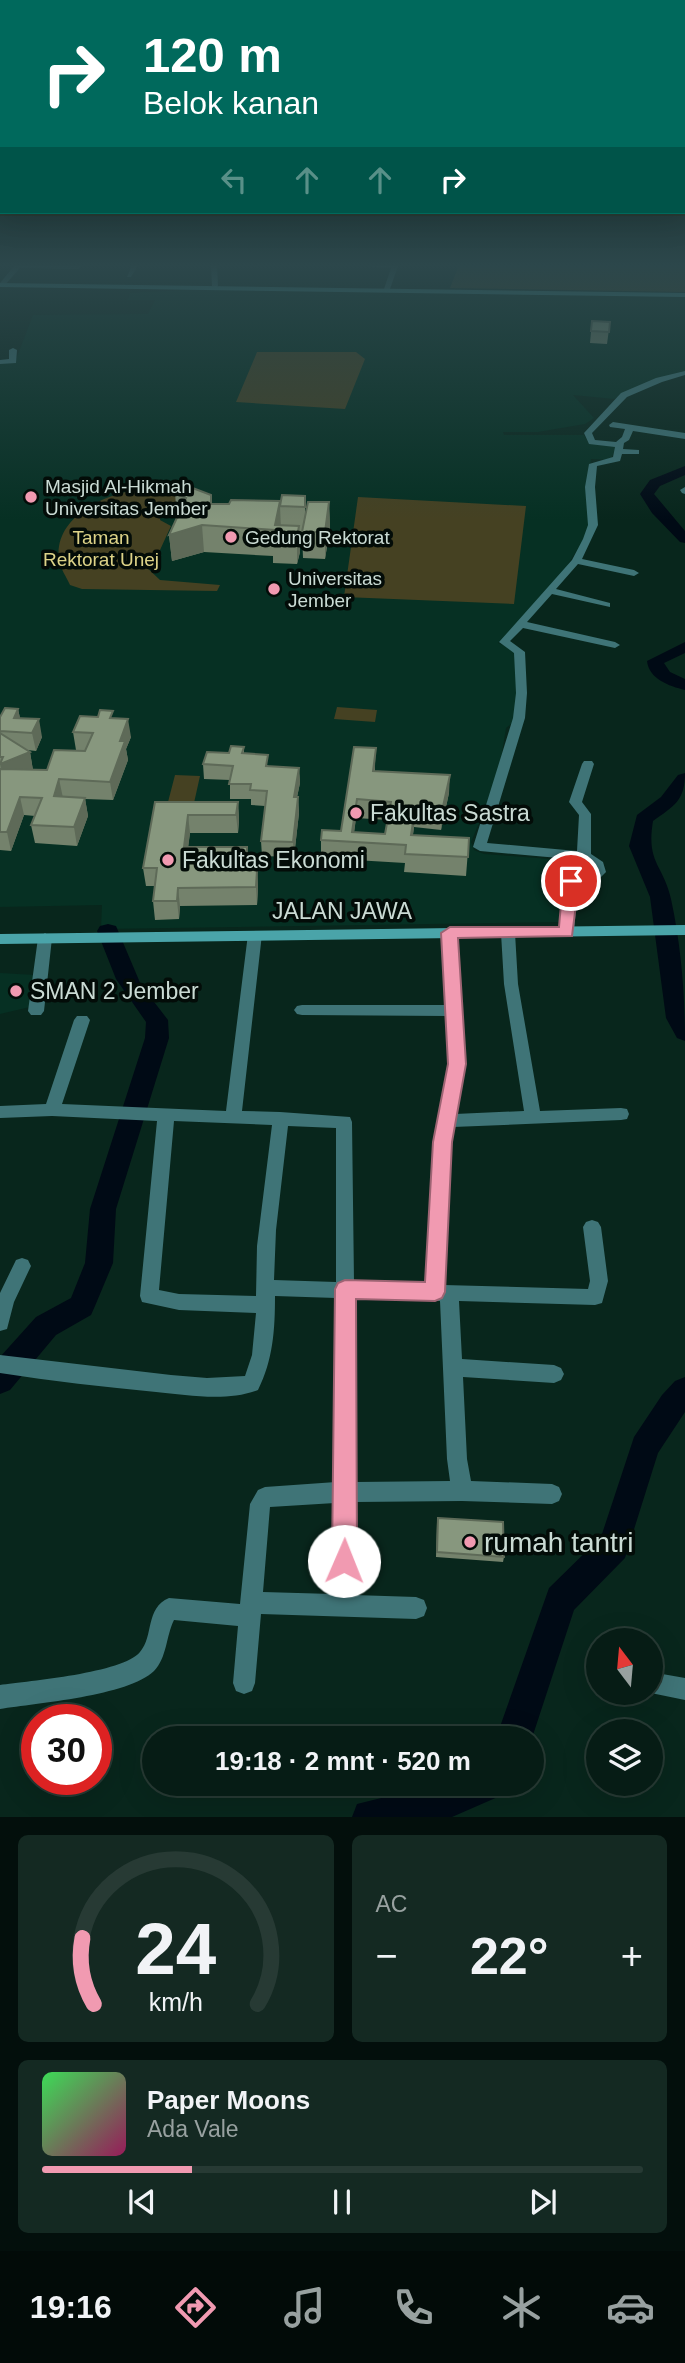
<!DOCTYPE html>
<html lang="id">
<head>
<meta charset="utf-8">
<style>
	:root { --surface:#061c15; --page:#142922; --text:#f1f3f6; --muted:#98a1a0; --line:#273a34; --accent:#f19ab1 }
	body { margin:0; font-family:Helvetica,sans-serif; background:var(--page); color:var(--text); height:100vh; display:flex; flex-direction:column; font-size:26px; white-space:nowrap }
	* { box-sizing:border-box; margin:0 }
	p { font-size:23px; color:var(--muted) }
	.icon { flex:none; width:38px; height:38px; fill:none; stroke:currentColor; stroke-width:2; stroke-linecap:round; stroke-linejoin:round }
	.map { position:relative; height:1817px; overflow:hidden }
	.sheet { display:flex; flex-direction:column; gap:18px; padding:18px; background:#030f0c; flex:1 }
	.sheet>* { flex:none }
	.banner { position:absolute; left:0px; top:0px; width:686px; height:214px; box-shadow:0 7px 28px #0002,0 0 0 2px var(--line); background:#00695c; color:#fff; overflow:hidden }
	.needle { width:46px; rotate:344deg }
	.tools { position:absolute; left:586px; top:1628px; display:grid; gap:14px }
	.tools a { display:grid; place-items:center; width:77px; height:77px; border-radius:50%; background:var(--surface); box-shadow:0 7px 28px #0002,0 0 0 2px var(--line); font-size:35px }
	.speed { position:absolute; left:21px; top:1704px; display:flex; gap:14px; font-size:35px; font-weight:700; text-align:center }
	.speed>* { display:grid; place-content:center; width:91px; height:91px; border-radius:50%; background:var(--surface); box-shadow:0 7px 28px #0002,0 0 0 2px var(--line); line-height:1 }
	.speed .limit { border:10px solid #d22; background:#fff; color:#111 }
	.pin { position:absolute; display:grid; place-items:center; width:60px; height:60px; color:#fff; margin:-30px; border:4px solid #fff; border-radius:50%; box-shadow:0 2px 7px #0007 }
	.me { position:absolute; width:77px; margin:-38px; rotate:1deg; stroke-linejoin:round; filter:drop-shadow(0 0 5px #0008) }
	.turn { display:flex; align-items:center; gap:24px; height:147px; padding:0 28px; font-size:32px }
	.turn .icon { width:91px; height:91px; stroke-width:2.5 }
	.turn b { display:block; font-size:49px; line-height:60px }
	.lanes { display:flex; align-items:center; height:66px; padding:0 28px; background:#0003; justify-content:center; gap:35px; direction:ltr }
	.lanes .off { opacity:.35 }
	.big { font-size:52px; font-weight:800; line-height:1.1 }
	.sheet .widget { flex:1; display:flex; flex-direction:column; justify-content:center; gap:10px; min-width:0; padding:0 24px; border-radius:10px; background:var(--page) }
	.sheet .dial { align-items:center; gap:0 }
	.dial svg { height:182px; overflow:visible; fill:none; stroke:var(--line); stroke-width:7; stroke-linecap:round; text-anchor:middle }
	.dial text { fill:var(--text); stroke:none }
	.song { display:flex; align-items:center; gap:21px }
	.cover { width:84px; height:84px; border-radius:10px; background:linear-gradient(135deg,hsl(130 70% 55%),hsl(330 70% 35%)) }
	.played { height:7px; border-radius:4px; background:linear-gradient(90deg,var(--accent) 25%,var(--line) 25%) }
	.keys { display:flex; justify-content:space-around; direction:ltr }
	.heat { display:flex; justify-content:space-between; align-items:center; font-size:38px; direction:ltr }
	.sheet .tiles { flex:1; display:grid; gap:18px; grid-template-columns:1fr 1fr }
	.widget:last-child { grid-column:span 2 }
	.trip { position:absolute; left:142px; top:1726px; width:402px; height:70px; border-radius:35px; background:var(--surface); box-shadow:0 7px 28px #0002,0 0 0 2px var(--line); font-weight:800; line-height:70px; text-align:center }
	.tabs { display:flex; height:112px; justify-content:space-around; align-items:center; background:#020b08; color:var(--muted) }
	.tabs .icon { width:49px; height:49px }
	.tabs .active { color:var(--accent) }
	.tabs b { font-size:32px; color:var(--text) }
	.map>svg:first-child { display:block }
</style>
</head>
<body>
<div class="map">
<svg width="685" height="1817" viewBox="0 0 685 1817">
	<rect width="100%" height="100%" fill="#08261c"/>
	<path fill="#063023" d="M 185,287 L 685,296 L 685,372 L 642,385 L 614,399 L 573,395 L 594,418 L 585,424 L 538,432 L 503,432 L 504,435 L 584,435 L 589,443 L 616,446 L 611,460 L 591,459 L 587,484 L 590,523 L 584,539 L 567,566 L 528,612 L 498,643 L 517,651 L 516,720 L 506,728 L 498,778 L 471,842 L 474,850 L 484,854 L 588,862 L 592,870 L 574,874 L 563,922 L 101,929 L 102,905 L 0,907 L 0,363 L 15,362 L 33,315 L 148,314 L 155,300 L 128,300 L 130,293 L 185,290 Z
		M 0,973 L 35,975 L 30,1007 L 0,1014 Z"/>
	<path fill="#454122" d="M 459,265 L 685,265 L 685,292 L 450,288 Z
		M 257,352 L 356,352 L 365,359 L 345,409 L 236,402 Z
		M 139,490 L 203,492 L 161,514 L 160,520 L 171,526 L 160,550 L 141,557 L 142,563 L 160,580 L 220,585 L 217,591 L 82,589 L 70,585 C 67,578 60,568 59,560 C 53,518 104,493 139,490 Z
		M 358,497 L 526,506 L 514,604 L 344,597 Z
		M 337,707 L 377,710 L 375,722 L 334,719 Z
		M 175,775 L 200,776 L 194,803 L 168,802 Z"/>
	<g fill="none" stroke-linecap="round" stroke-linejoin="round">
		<path fill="#000a15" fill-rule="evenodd" d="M 685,466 L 685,475 L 660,486 L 654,494 L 685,531 L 685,543 L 680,542 L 652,513 L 640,494 L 650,480 Z
			M 685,642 L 685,653 L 664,663 L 670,672 L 685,679 L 685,690 C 669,686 649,679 647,661 Z
			M 685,773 C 685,801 674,806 653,821 C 646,863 663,864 671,899 C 681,945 685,994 685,1041 L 677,1038 L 666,1018 L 650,897 L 629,846 L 637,815 L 661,797 L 678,775 Z
			M 108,924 L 116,926 L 141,985 L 168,1020 L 169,1038 L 116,1209 L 113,1263 L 95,1306 L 91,1315 L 56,1335 L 10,1390 L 0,1394 L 0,1357 L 36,1317 L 71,1298 L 85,1263 L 90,1209 L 145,1038 L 146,1022 L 116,979 L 97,931 L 100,926 Z
			M 685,1377 L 685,1412 L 658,1453 L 625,1558 L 574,1610 L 532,1738 L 496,1738 L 549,1588 L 601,1537 L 634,1437 L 662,1395 L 675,1381 Z
			M 442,1783 L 505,1783 L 500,1796 L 452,1817 L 352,1817 L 357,1804 Z"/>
		<path fill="#3f7477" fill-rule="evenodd" d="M 15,265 L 79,265 L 81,267 L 78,269 L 20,268 L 4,286 L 0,287 L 0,283 Z
			M 132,265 L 138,265 L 131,277 L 127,277 Z
			M 211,265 L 217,265 L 218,286 L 215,288 L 212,286 Z
			M 352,265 L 398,265 L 398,266 L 390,289 L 387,291 L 384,289 L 391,268 Z
			M 13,348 L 17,350 L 16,363 L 0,364 L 0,360 L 9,359 L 9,350 Z
			M 685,371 L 685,375 L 662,382 L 627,397 L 592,433 L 595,440 L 616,442 L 622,437 L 625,429 L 610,427 L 609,425 L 613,422 L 685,433 L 685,439 L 633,431 L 629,440 L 624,443 L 623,449 L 639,450 L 639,454 L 622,454 L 620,461 L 597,466 L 595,487 L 598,525 L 582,559 L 634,570 L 639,573 L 634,576 L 578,564 L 556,589 L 610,603 L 610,607 L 552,594 L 527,622 L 615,642 L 620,645 L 615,648 L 523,628 L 510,641 L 525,652 L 527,693 L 525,718 L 487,843 L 577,851 L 579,815 L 569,802 L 582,764 L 584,761 L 592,761 L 594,764 L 582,802 L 591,814 L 591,854 L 603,862 L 606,872 L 598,880 L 578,883 L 574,932 L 567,937 L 560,932 L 564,881 L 572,874 L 590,873 L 592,867 L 581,860 L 480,851 L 473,847 L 513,718 L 516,693 L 514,653 L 499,642 L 572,560 L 583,539 L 588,525 L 585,487 L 589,464 L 613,457 L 615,447 L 589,444 L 584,433 L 621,393 L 656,378 Z
			M 685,487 L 685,494 L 682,493 L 680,490 Z
			M 450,928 L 457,933 L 465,1064 L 455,1114 L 524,1111 L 504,984 L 501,933 L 508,928 L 515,933 L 518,984 L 540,1111 L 621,1108 L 627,1109 L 629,1114 L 627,1119 L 621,1120 L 453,1127 L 450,1141 L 444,1285 L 588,1289 L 590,1281 L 583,1227 L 586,1222 L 592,1220 L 598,1222 L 601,1227 L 608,1281 L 602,1303 L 595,1305 L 459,1301 L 462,1359 L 554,1365 L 561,1368 L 564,1374 L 561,1380 L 554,1383 L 463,1377 L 467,1459 L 471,1481 L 552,1484 L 559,1487 L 562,1494 L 559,1501 L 552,1504 L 462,1501 L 356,1502 L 354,1595 L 416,1597 L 424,1600 L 427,1608 L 424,1616 L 416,1619 L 261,1614 L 255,1683 L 252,1691 L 244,1694 L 236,1691 L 233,1683 L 238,1626 L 174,1620 C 166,1636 167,1658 154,1671 C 128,1696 37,1703 0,1709 L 0,1685 C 29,1681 123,1673 140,1652 C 154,1636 145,1608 169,1598 L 240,1604 L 250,1504 L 258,1490 L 265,1487 L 336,1482 L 336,1298 L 275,1296 C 275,1330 273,1360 258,1390 C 227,1402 188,1395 156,1392 C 104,1387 52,1381 0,1373 L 0,1355 L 171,1375 L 207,1378 L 245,1376 L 252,1355 L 256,1313 L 179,1310 L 142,1302 L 140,1296 L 157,1121 L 52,1116 L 0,1118 L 0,1106 L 46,1104 L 74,1020 L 77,1016 L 87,1016 L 90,1020 L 62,1104 L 226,1111 L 248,934 L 250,931 L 260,931 L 262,934 L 242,1111 L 280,1112 L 350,1117 L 352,1122 L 354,1282 L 426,1284 L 434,1141 L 449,1064 L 447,1016 L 302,1015 L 297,1014 L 294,1010 L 297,1006 L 302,1005 L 446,1005 L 443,933 ZM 174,1121 L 272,1125 L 257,1246 L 256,1296 L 179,1294 L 159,1290 ZM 288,1126 L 336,1128 L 336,1282 L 274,1280 L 276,1230 ZM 354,1299 L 440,1301 L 447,1459 L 450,1481 L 356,1482 ZM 335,1503 L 332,1594 L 263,1592 L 270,1507 Z
			M 45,933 L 52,938 L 44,1011 L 41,1015 L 31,1015 L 28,1011 L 38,938 Z
			M 22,1258 L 28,1260 L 31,1266 L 14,1302 L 7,1329 L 0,1331 L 0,1293 L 16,1260 Z
			M 651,1672 L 685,1678 L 685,1700 L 646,1692 L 651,1692 Z"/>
		<path fill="#4aa4a9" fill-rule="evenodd" d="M 0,283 L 685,293 L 685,297 L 0,287 Z
			M 685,925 L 685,935 L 0,944 L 0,934 Z"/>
	</g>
	<path fill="#74826c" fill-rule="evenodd" d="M 592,321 L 610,322 L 607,344 L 590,343 Z
		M 175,493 L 211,504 L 280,501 L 305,496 L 305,515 L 329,502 L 330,528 L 325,559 L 303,558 L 302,533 L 299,533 L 300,552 L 297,564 L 273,563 L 273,556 L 204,552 L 172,561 L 169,535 L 177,517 Z
		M 18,709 L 20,718 L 42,737 L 36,751 L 27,750 L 30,752 L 33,770 L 47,770 L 85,751 L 76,750 L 73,732 L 114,718 L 131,737 L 126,749 L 128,760 L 113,800 L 85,799 L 88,816 L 77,846 L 35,843 L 31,825 L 35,816 L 24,815 L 11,851 L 0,850 L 0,717 Z
		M 244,747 L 244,754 L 269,766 L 299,768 L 300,783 L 297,797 L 298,797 L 299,813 L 294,857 L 262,856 L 261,841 L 265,806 L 251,805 L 251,799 L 230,799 L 230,780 L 204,779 L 203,764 Z
		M 354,747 L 375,766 L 375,771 L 449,793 L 441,830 L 414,827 L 413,835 L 469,838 L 466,876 L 404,872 L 405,863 L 321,858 L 321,840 L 341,831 ZM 356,818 L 388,820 L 385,834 L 354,832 Z
		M 155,802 L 238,802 L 239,820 L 238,833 L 190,833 L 188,847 L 248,865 L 248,870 L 257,870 L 258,888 L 257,905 L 180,906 L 179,919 L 155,920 L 153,901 L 155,886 L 146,886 L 143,868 Z
		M 437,1522 L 504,1557 L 503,1562 L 436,1557 Z"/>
	<path fill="#5e6a58" d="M 280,501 L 280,506 L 281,529 L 275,525 Z
		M 329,502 L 330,528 L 325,559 L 325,532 Z
		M 202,525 L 204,552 L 172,561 L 169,535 Z
		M 299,526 L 300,552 L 297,564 L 297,537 Z
		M 18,709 L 22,727 L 14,718 Z
		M 39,719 L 42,737 L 36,751 L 32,733 Z
		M 128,719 L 131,737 L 126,749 L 128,760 L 113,800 L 110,782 L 120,741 Z
		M 376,748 L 375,766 L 372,789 L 373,771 Z
		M 30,752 L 33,771 L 4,783 L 0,764 Z
		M 299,768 L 300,783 L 294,812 L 294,797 Z
		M 450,775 L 449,793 L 441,830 L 442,811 Z
		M 59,779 L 63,798 L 54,796 Z
		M 20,797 L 24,815 L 11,851 L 7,832 Z
		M 298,797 L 299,813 L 294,857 L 293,842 Z
		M 85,798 L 88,816 L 77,846 L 74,827 Z
		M 357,799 L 356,818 L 353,842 L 352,832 Z
		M 238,802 L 239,820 L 238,833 L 236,815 Z
		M 415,809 L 414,827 L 410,854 L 411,835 Z
		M 188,815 L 190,833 L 186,865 L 184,847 Z
		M 247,847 L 248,865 L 247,888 L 246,870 Z
		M 257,870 L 258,888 L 257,905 L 256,887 Z
		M 178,888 L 180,906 L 179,919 L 177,901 Z"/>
	<path fill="#87977e" stroke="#5e6a58" stroke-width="2" fill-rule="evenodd" d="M 592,321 L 610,322 L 609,332 L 591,331 Z
		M 190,487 L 211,495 L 211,504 L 229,504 L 231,500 L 280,501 L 275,525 L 299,526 L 297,537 L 272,536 L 274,530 L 202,525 L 169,535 L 186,498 L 175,493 Z
		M 282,495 L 305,496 L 305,507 L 280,506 Z
		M 308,502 L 329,502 L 325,532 L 302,532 Z
		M 5,708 L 18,709 L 14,718 L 39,719 L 32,733 L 0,731 L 0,717 Z
		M 100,710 L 113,711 L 110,718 L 128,719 L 120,741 L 125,741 L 110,782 L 59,779 L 54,796 L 85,798 L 74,827 L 31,825 L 42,798 L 20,797 L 7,832 L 0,832 L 0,769 L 47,770 L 54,750 L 85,751 L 93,733 L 73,732 L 80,716 L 98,717 Z
		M 0,733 L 30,752 L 0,764 L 3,757 L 0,757 Z
		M 231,746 L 244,747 L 242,753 L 268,755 L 266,766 L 299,768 L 294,797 L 298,797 L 293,842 L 261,841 L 267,791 L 250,790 L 251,784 L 229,784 L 233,766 L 203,764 L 207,752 L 229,753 Z
		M 354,747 L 376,748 L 373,771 L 450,775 L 442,811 L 415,809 L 411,835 L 469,838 L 468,857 L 405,854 L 406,845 L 321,840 L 322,830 L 341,831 ZM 357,799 L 391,802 L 385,834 L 352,832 Z
		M 155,802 L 238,802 L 236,815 L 188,815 L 184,847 L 247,847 L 246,870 L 257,870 L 256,887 L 178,888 L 177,901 L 153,901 L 157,868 L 143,868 Z
		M 438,1518 L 503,1522 L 504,1557 L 437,1552 Z"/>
	<linearGradient id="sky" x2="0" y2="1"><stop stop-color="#04150f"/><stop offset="0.51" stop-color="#2c474b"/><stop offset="1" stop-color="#2c474b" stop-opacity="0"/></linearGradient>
	<rect width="685" height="520" fill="url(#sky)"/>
	<path fill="#f19ab1" stroke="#9d6473" stroke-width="2" d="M 571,876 L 579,881 L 572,936 L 458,938 L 466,1064 L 452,1142 L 445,1292 L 442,1298 L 435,1301 L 356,1299 L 357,1561 L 353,1569 L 344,1573 L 336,1569 L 332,1561 L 335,1289 L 338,1283 L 345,1280 L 425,1282 L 433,1142 L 448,1064 L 441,933 L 450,927 L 559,927 L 563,881 Z"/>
	<g fill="#f19ab1" stroke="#030c08" stroke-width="2.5">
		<circle cx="31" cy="497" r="7"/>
		<circle cx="231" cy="537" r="7"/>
		<circle cx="274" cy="589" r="7"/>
		<circle cx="356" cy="813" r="7"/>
		<circle cx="168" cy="860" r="7"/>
		<circle cx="16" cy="991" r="7"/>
		<circle cx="470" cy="1542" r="7"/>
	</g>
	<g text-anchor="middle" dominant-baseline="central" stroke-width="7" stroke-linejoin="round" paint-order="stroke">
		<g font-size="19" fill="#cadbd4" stroke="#030c08" text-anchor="start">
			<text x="45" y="486">Masjid Al-Hikmah<tspan x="45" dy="22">Universitas Jember</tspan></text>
			<text x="245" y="537">Gedung Rektorat</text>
			<text x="288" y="578">Universitas<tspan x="288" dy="22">Jember</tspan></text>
		</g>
		<g font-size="19" fill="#ddd388" stroke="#030c08">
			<text x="101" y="537">Taman<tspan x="101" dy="22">Rektorat Unej</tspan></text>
		</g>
		<g font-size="23" fill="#cadbd4" stroke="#030c08" text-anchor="start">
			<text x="370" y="813">Fakultas Sastra</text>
			<text x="182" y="860">Fakultas Ekonomi</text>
			<text x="30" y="991">SMAN 2 Jember</text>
		</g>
		<g font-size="23" fill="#cadbd4" stroke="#030c08">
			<text x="342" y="911">JALAN JAWA</text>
		</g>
		<g font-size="28" fill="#cadbd4" stroke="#030c08" text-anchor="start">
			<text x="484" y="1542">rumah tantri</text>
		</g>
	</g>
</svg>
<div class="tools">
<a><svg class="needle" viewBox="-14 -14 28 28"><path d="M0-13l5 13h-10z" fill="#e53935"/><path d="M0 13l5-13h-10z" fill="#98a1a0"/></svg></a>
<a><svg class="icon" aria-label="layers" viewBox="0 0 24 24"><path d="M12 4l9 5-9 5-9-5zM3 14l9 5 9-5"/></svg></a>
</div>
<div class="speed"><div class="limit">30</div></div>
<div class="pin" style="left:571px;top:881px;background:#d93025"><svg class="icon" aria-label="arrive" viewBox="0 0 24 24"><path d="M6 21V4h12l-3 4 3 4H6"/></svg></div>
<svg class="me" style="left:344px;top:1561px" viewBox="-20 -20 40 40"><circle r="19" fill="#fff"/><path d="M0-13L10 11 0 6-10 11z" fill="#f19ab1"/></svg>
<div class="trip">19:18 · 2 mnt · 520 m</div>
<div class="banner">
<div class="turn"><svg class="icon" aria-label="right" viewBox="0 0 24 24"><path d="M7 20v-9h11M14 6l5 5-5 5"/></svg><div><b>120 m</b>Belok kanan</div></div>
<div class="lanes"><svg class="icon off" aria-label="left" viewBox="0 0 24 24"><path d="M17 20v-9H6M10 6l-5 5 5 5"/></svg><svg class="icon off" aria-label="ahead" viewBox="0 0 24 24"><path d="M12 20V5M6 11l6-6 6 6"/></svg><svg class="icon off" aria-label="ahead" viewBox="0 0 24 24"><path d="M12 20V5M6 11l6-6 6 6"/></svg><svg class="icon" aria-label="right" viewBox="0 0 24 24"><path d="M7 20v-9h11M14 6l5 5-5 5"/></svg></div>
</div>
</div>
<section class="sheet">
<div class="tiles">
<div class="widget dial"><svg viewBox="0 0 100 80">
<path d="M14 69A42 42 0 1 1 86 69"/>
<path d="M14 69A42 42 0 0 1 9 40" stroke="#f19ab1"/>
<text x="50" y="56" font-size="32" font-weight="700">24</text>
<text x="50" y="72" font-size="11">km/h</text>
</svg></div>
<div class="widget"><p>AC</p>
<div class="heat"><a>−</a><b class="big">22°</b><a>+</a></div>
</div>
<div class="widget">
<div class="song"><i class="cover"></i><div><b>Paper Moons</b><p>Ada Vale</p></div></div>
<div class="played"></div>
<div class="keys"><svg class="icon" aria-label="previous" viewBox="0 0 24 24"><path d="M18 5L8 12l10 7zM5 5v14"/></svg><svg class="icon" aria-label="pause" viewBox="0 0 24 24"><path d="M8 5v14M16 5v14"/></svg><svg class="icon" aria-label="next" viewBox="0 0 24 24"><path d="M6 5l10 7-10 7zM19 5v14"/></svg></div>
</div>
</div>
</section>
<nav class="tabs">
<b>19:16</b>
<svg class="icon active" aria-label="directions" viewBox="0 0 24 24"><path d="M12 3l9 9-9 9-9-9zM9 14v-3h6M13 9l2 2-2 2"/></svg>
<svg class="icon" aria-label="music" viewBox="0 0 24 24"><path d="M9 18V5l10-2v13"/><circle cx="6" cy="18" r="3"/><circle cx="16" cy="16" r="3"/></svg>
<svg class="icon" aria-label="phone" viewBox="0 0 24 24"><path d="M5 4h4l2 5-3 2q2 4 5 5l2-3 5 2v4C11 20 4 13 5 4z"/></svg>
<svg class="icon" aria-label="climate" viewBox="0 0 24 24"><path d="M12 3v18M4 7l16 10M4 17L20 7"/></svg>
<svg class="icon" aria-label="car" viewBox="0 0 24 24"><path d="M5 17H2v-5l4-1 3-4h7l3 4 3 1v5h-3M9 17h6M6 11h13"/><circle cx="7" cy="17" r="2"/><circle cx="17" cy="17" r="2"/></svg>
</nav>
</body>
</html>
